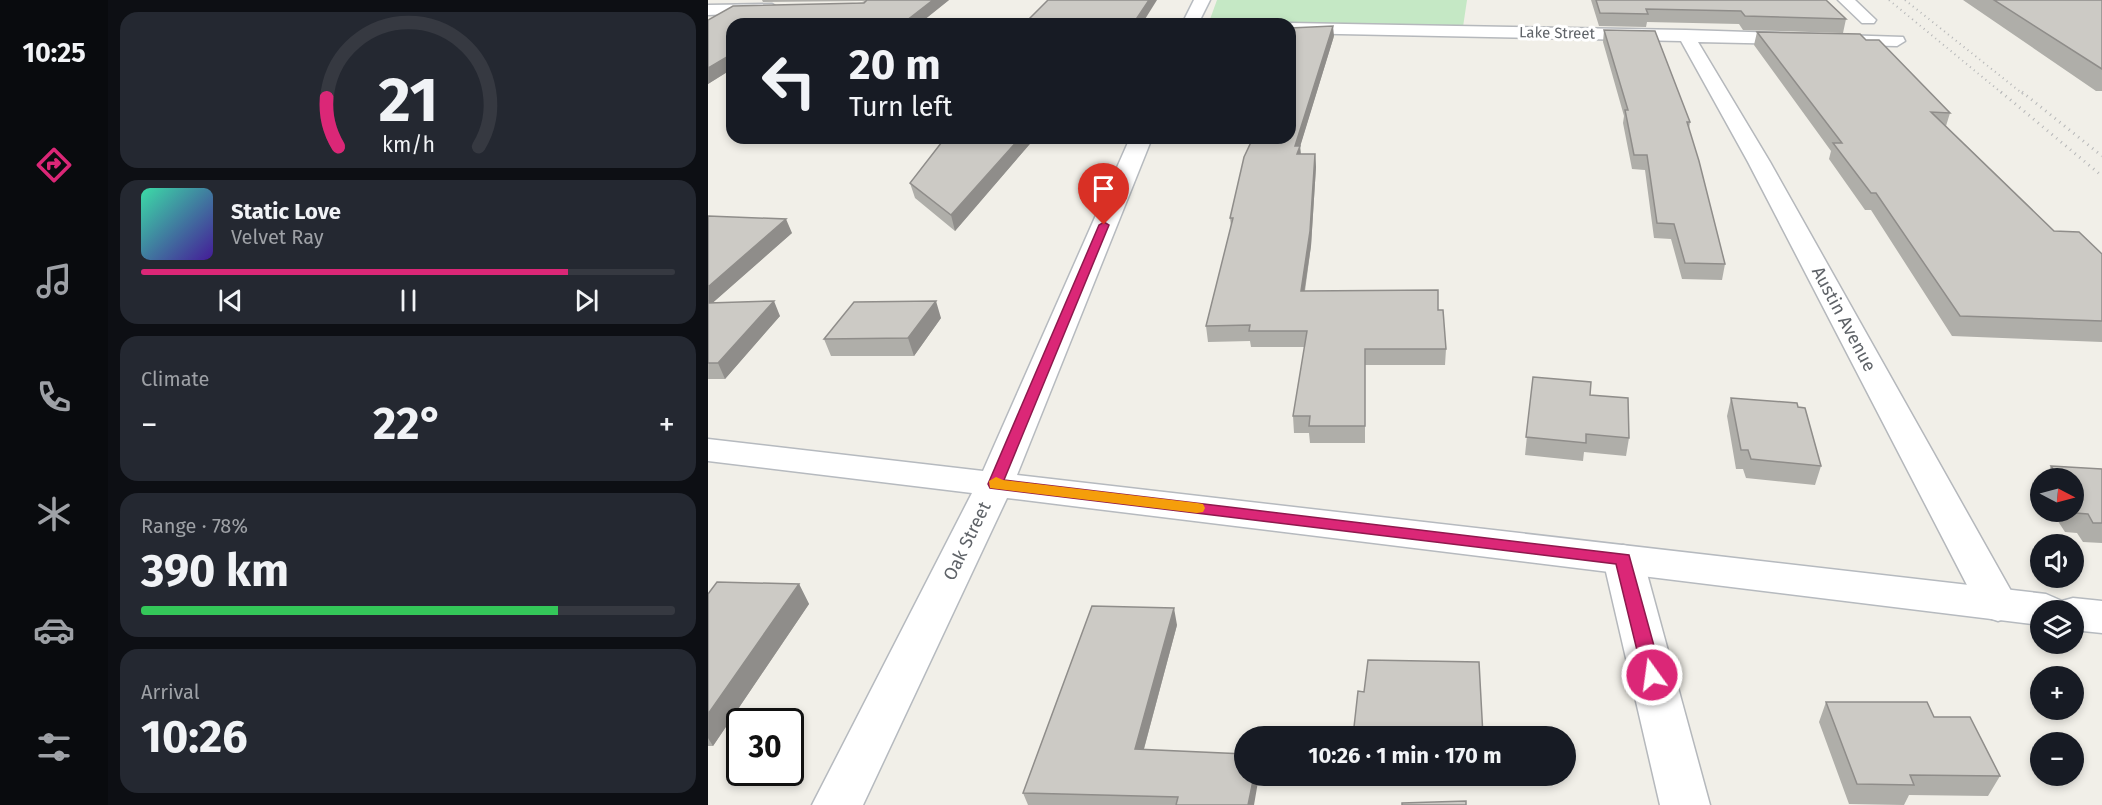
<!DOCTYPE html>
<html lang="en">
<head>
<meta charset="utf-8">
<style>
	:root { --surface:#171b24; --page:#242831; --text:#f1f3f6; --muted:#9ea1a6; --line:#363941; --accent:#db2777 }
	body { margin:0; font-family:"Fira Sans",sans-serif; background:var(--page); color:var(--text); height:100vh; display:flex; flex-direction:column; font-size:22px; white-space:nowrap }
	* { box-sizing:border-box; margin:0 }
	p { font-size:20px; color:var(--muted) }
	.icon { flex:none; width:33px; height:33px; fill:none; stroke:currentColor; stroke-width:2; stroke-linecap:round; stroke-linejoin:round }
	.map { position:relative; flex:1; overflow:hidden }
	.panel { display:flex; flex-direction:column; gap:12px; padding:12px; background:#0d0f14; width:600px }
	.panel>* { flex:none }
	.hud { position:absolute; left:18px; top:18px; width:570px; height:126px; border-radius:18px; box-shadow:0 3px 9px #0003; background:#171b24; color:var(--text); overflow:hidden }
	.needle { width:39px; rotate:96deg }
	.tools { position:absolute; left:1322px; top:468px; display:grid; gap:12px }
	.tools a { display:grid; place-items:center; width:54px; height:54px; border-radius:50%; background:var(--surface); box-shadow:0 3px 9px #0003; font-size:30px }
	.speed { position:absolute; left:18px; top:708px; display:flex; gap:12px; font-size:30px; font-weight:700; text-align:center }
	.speed>* { display:grid; place-content:center; width:78px; height:78px; border-radius:50%; background:var(--surface); box-shadow:0 3px 9px #0003; line-height:1 }
	.speed .limit { border:3px solid #111; border-radius:9px; background:#fff; color:#111 }
	.pin { position:absolute; display:grid; place-items:center; width:51px; height:51px; color:#fff; margin:-62px -26px; border-radius:50% 50% 50% 0; rotate:-45deg; box-shadow:0 0 6px #0007 }
	.pin .icon { rotate:45deg }
	.me { position:absolute; width:66px; margin:-33px; rotate:346deg; stroke-linejoin:round; filter:drop-shadow(0 0 4px #0008) }
	.turn { display:flex; align-items:center; gap:21px; height:126px; padding:0 24px; font-size:27px }
	.turn .icon { width:78px; height:78px; stroke-width:2.5 }
	.turn b { display:block; font-size:42px; line-height:51px }
	.big { font-size:45px; font-weight:700; line-height:1.1 }
	.panel .card { flex:1; display:flex; flex-direction:column; justify-content:center; gap:9px; min-width:0; padding:0 21px; border-radius:18px; background:var(--page) }
	.panel .dial { align-items:center; gap:0 }
	.dial svg { height:156px; overflow:visible; fill:none; stroke:var(--line); stroke-width:7; stroke-linecap:round; text-anchor:middle }
	.dial text { fill:var(--text); stroke:none }
	.song { display:flex; align-items:center; gap:18px }
	.cover { width:72px; height:72px; border-radius:9px; background:linear-gradient(135deg,hsl(160 70% 55%),hsl(260 70% 35%)) }
	.played { height:6px; border-radius:3px; background:linear-gradient(90deg,var(--accent) 80%,var(--line) 80%) }
	.keys { display:flex; justify-content:space-around; direction:ltr }
	.heat { display:flex; justify-content:space-between; align-items:center; font-size:33px; direction:ltr }
	.charge { height:9px; border-radius:4px; background:linear-gradient(90deg,#34c759 78%,var(--line) 0) }
	.trip { position:absolute; left:526px; top:726px; width:342px; height:60px; border-radius:30px; background:var(--surface); box-shadow:0 3px 9px #0003; font-weight:700; line-height:60px; text-align:center }
	main { display:flex; flex:1; min-height:0 }
	.tabs { display:flex; flex-direction:column; width:108px; justify-content:space-around; align-items:center; background:#090b0e; color:var(--muted) }
	.tabs .icon { width:42px; height:42px }
	.tabs .selected { color:var(--accent) }
	.tabs b { font-size:27px; color:var(--text) }
	.map>svg:first-child { display:block }
</style>
</head>
<body>
<main>
<nav class="tabs">
<b>10:25</b>
<svg class="icon selected" aria-label="directions" viewBox="0 0 24 24"><path d="M12 3l9 9-9 9-9-9zM9 14v-3h6M13 9l2 2-2 2"/></svg>
<svg class="icon" aria-label="music" viewBox="0 0 24 24"><path d="M9 18V5l10-2v13"/><circle cx="6" cy="18" r="3"/><circle cx="16" cy="16" r="3"/></svg>
<svg class="icon" aria-label="phone" viewBox="0 0 24 24"><path d="M5 4h4l2 5-3 2q2 4 5 5l2-3 5 2v4C11 20 4 13 5 4z"/></svg>
<svg class="icon" aria-label="climate" viewBox="0 0 24 24"><path d="M12 3v18M4 7l16 10M4 17L20 7"/></svg>
<svg class="icon" aria-label="car" viewBox="0 0 24 24"><path d="M5 17H2v-5l4-1 3-4h7l3 4 3 1v5h-3M9 17h6M6 11h13"/><circle cx="7" cy="17" r="2"/><circle cx="17" cy="17" r="2"/></svg>
<svg class="icon" aria-label="filters" viewBox="0 0 24 24"><path d="M4 7h16M4 17h16"/><circle cx="9" cy="7" r="2"/><circle cx="15" cy="17" r="2"/></svg>
</nav>
<section class="panel">
<div class="card dial"><svg viewBox="0 0 100 80">
<path d="M14 69A42 42 0 1 1 86 69"/>
<path d="M14 69A42 42 0 0 1 8 44" stroke="#db2777"/>
<text x="50" y="56" font-size="32" font-weight="700">21</text>
<text x="50" y="72" font-size="11">km/h</text>
</svg></div>
<div class="card">
<div class="song"><i class="cover"></i><div><b>Static Love</b><p>Velvet Ray</p></div></div>
<div class="played"></div>
<div class="keys"><svg class="icon" aria-label="previous" viewBox="0 0 24 24"><path d="M18 5L8 12l10 7zM5 5v14"/></svg><svg class="icon" aria-label="pause" viewBox="0 0 24 24"><path d="M8 5v14M16 5v14"/></svg><svg class="icon" aria-label="next" viewBox="0 0 24 24"><path d="M6 5l10 7-10 7zM19 5v14"/></svg></div>
</div>
<div class="card"><p>Climate</p>
<div class="heat"><a>−</a><b class="big">22°</b><a>+</a></div>
</div>
<div class="card"><p>Range · 78%</p><b class="big">390 km</b><div class="charge"></div></div>
<div class="card"><p>Arrival</p><b class="big">10:26</b></div>
</section>
<div class="map">
<svg width="1394" height="805" viewBox="0 0 1394 805">
	<rect width="100%" height="100%" fill="#f1efe8"/>
	<path fill="#c5e8c5" d="M 509,0 L 759,0 L 755,27 L 501,22 Z"/>
	<g fill="none" stroke-linecap="round" stroke-linejoin="round">
		<defs>
			<path id="minor" d="M 1130,0 L 1147,0 L 1168,20 L 1166,23 L 1154,23 Z
				M 64,4 L 72,9 L 69,12 L 0,15 L 0,5 Z
				M 582,23 L 978,30 L 1195,37 L 1197,41 L 1189,46 L 990,42 L 1062,162 L 1311,605 L 1305,616 L 1290,621 L 1275,616 L 1040,162 L 973,41 L 582,33 L 582,24 L 578,24 Z
				M 915,545 L 929,549 L 935,559 L 1002,805 L 952,805 L 895,559 L 901,549 Z"/>
			<path id="secondary" d="M 486,0 L 502,0 L 490,24 L 474,24 Z
				M 422,138 L 444,138 L 309,475 L 1338,594 L 1354,601 L 1365,598 L 1394,601 L 1394,633 L 1365,630 L 1365,610 L 1332,610 L 1332,625 L 299,498 L 155,805 L 104,805 L 264,493 L 0,461 L 0,439 L 275,471 Z"/>
		</defs>
		<use href="#minor" stroke="#b5b8bc" stroke-width="3"/>
		<use href="#secondary" stroke="#b6babf" stroke-width="3"/>
		<use href="#minor" fill="#fff" fill-rule="evenodd"/>
		<use href="#secondary" fill="#fff" fill-rule="evenodd"/>
		<path stroke="#b6b7b8" stroke-width="2" stroke-dasharray="1 4" stroke-linecap="butt" d="M 1181,0 L 1295,94
			M 1197,0 L 1315,94"/>
		<path stroke="#b6b7b8" stroke-width="3" stroke-dasharray="1 5" stroke-linecap="butt" d="M 1293,92 L 1394,176
			M 1314,92 L 1394,156"/>
	</g>
	<path fill="#afaea9" d="M 54,0 L 241,0 L 211,24 L 24,24 L 24,69 L 0,84 L 0,20 L 157,2 L 154,1 L 55,2 Z
		M 883,0 L 1118,0 L 1138,19 L 1135,33 L 1035,30 L 1031,24 L 939,22 L 938,27 L 891,26 Z
		M 1255,0 L 1394,0 L 1394,91 L 1388,91 Z
		M 896,30 L 982,122 L 981,129 L 1017,264 L 1014,280 L 974,279 L 963,239 L 946,238 L 937,170 L 924,169 L 915,123 L 916,116 L 895,42 Z
		M 1049,32 L 1242,113 L 1238,126 L 1346,231 L 1394,254 L 1394,342 L 1244,336 L 1163,210 L 1157,210 L 1121,159 L 1123,151 L 1046,45 Z
		M 626,36 L 592,146 L 593,154 L 607,154 L 608,167 L 603,246 L 597,291 L 730,310 L 738,349 L 737,365 L 657,365 L 657,443 L 602,443 L 601,433 L 586,433 L 585,416 L 597,347 L 543,347 L 542,341 L 500,342 L 498,326 L 523,226 L 522,218 Z
		M 237,138 L 327,138 L 247,231 L 207,198 L 202,183 Z
		M 0,216 L 84,233 L 5,302 L 72,316 L 17,379 L 0,379 Z
		M 233,318 L 206,356 L 123,356 L 116,339 Z
		M 825,377 L 882,395 L 921,438 L 918,456 L 876,452 L 875,461 L 817,455 Z
		M 1023,398 L 1090,407 L 1113,466 L 1107,485 L 1038,478 L 1035,469 L 1028,469 L 1019,416 Z
		M 1343,466 L 1394,469 L 1394,543 L 1375,542 L 1369,533 L 1357,532 L 1344,512 L 1365,512 L 1365,478 L 1337,478 Z
		M 91,584 L 101,604 L 5,746 L 0,746 L 0,594 Z
		M 469,625 L 436,749 L 546,805 L 320,805 L 315,793 Z
		M 1118,702 L 1226,717 L 1292,776 L 1280,796 L 1201,795 L 1196,805 L 1141,804 L 1111,722 Z"/>
	<path fill="#8f8d8a" d="M 225,0 L 241,0 L 211,24 L 194,24 Z
		M 441,0 L 449,0 L 434,24 L 425,24 Z
		M 625,26 L 626,36 L 592,147 L 592,146 L 593,159 L 590,167 L 587,146 Z
		M 24,54 L 24,69 L 0,84 L 0,68 Z
		M 312,138 L 327,138 L 247,231 L 243,215 Z
		M 607,154 L 608,167 L 603,246 L 594,307 L 593,291 Z
		M 78,219 L 84,233 L 0,307 L 0,287 Z
		M 66,301 L 72,316 L 17,379 L 10,363 Z
		M 228,301 L 233,318 L 206,356 L 200,338 Z
		M 91,584 L 101,604 L 5,746 L 0,738 L 0,714 Z
		M 466,608 L 469,625 L 431,767 L 427,749 Z
		M 546,776 L 551,776 L 546,805 L 540,805 Z"/>
	<path fill="#cccac5" stroke="#8f8d8a" stroke-width="1.5" d="M 159,0 L 225,0 L 194,24 L 24,24 L 24,54 L 0,68 L 0,20 L 25,6 L 156,3 Z
		M 340,0 L 441,0 L 425,24 L 316,24 Z
		M 888,0 L 1118,0 L 1138,19 L 1037,16 L 1033,11 L 938,9 L 940,14 L 892,13 Z
		M 1286,0 L 1394,0 L 1394,69 Z
		M 625,26 L 587,146 L 592,146 L 589,154 L 607,154 L 602,231 L 593,291 L 730,290 L 730,310 L 735,310 L 738,349 L 657,349 L 657,426 L 601,426 L 602,416 L 585,416 L 599,331 L 541,331 L 542,325 L 498,326 L 525,218 L 522,218 L 536,157 L 545,138 L 582,138 L 582,28 Z
		M 896,30 L 947,31 L 982,122 L 979,122 L 991,161 L 1017,264 L 977,263 L 966,224 L 949,223 L 939,155 L 926,155 L 917,110 L 920,110 Z
		M 1049,32 L 1152,34 L 1158,40 L 1171,40 L 1242,113 L 1223,112 L 1346,231 L 1371,232 L 1394,254 L 1394,321 L 1252,316 L 1168,193 L 1163,193 L 1125,143 L 1134,143 Z
		M 237,138 L 312,138 L 243,215 L 202,183 Z
		M 0,216 L 78,219 L 0,287 Z
		M 66,301 L 10,363 L 0,363 L 0,303 Z
		M 228,301 L 200,338 L 116,339 L 146,302 Z
		M 825,377 L 883,382 L 882,395 L 920,398 L 921,438 L 878,434 L 878,443 L 818,437 Z
		M 1023,398 L 1089,403 L 1090,407 L 1097,408 L 1113,466 L 1043,459 L 1040,450 L 1033,450 Z
		M 1343,466 L 1394,469 L 1394,523 L 1385,523 L 1380,514 L 1367,513 L 1365,510 L 1365,478 L 1345,478 L 1342,474 L 1349,475 Z
		M 9,582 L 91,584 L 0,714 L 0,594 Z
		M 384,606 L 466,608 L 427,749 L 537,754 L 537,776 L 546,776 L 540,805 L 468,805 L 470,797 L 315,793 Z
		M 660,660 L 771,662 L 775,736 L 645,736 L 650,691 L 656,692 Z
		M 1118,702 L 1219,702 L 1226,717 L 1262,717 L 1292,776 L 1202,775 L 1206,785 L 1149,784 Z
		M 758,801 L 758,805 L 694,805 L 694,803 Z"/>
	<path fill="#db2777" stroke="#8e194d" stroke-width="1.5" d="M 396,222 L 401,225 L 296,480 L 921,555 L 954,675 L 951,680 L 944,682 L 938,680 L 935,675 L 908,564 L 282,488 L 280,484 L 391,225 Z"/>
	<path fill="#f59e0b" d="M 288,477 L 295,480 L 489,503 L 495,504 L 497,508 L 495,512 L 489,513 L 282,488 L 281,481 Z"/>
	<g text-anchor="middle" dominant-baseline="central" stroke-width="6" stroke-linejoin="round" paint-order="stroke">
		<g font-size="15" fill="#5f6368" stroke="#fff">
			<text transform="translate(849 33) rotate(1)">Lake Street</text>
		</g>
		<g font-size="18" fill="#5f6368" stroke="#fff">
			<text transform="translate(1136 319) rotate(62)">Austin Avenue</text>
			<text transform="translate(259 541) rotate(-64)">Oak Street</text>
		</g>
	</g>
</svg>
<div class="tools">
<a><svg class="needle" viewBox="-14 -14 28 28"><path d="M0-13l5 13h-10z" fill="#e53935"/><path d="M0 13l5-13h-10z" fill="#9ea1a6"/></svg></a>
<a><svg class="icon" aria-label="sound" viewBox="0 0 24 24"><path d="M4 9h4l5-4v14l-5-4H4zM17 9q2 3 0 6"/></svg></a>
<a><svg class="icon" aria-label="layers" viewBox="0 0 24 24"><path d="M12 4l9 5-9 5-9-5zM3 14l9 5 9-5"/></svg></a>
<a>+</a>
<a>−</a>
</div>
<div class="speed"><div class="limit">30</div></div>
<div class="pin" style="left:396px;top:225px;background:#d93025"><svg class="icon" aria-label="arrive" viewBox="0 0 24 24"><path d="M6 21V4h12l-3 4 3 4H6"/></svg></div>
<svg class="me" style="left:944px;top:675px" viewBox="-20 -20 40 40"><circle r="17" fill="#db2777" stroke="#fff" stroke-width="3"/><path d="M0-11L8 9 0 5-8 9z" fill="#fff"/></svg>
<div class="trip">10:26 · 1 min · 170 m</div>
<div class="hud">
<div class="turn"><svg class="icon" aria-label="left" viewBox="0 0 24 24"><path d="M17 20v-9H6M10 6l-5 5 5 5"/></svg><div><b>20 m</b>Turn left</div></div>
</div>
</div>
</main>
</body>
</html>
